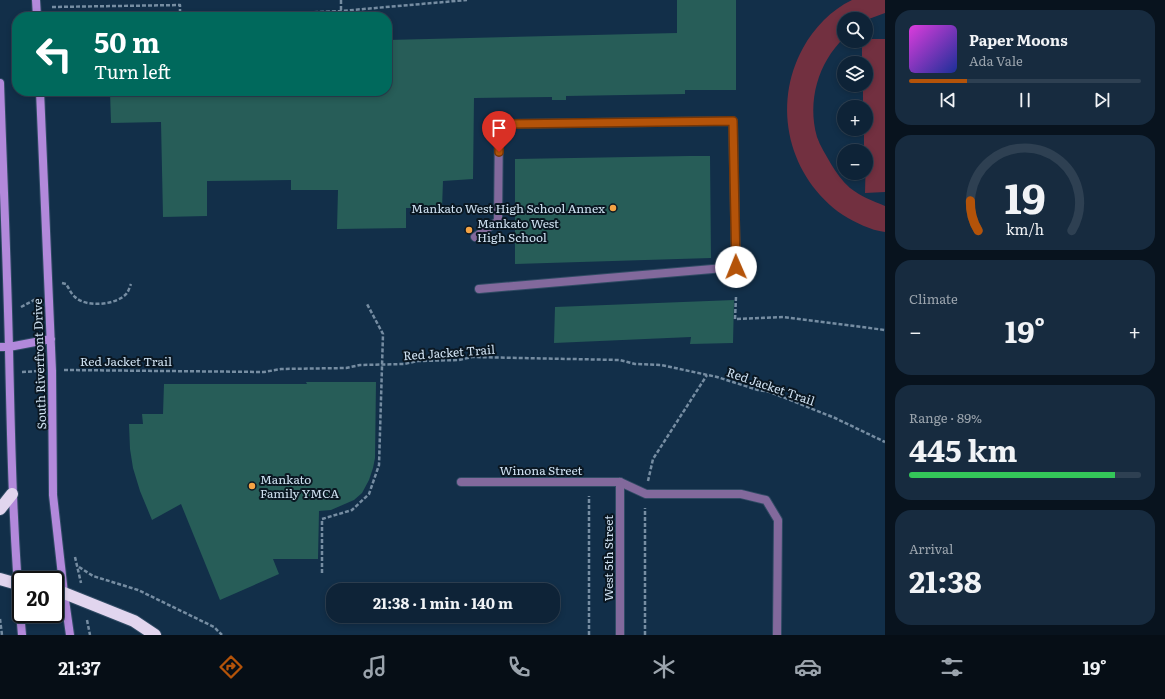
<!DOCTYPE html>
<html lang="en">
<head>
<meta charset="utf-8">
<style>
	:root { --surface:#0e2337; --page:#172b3f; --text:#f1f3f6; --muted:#9ba4ad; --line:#2e4052; --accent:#b45309 }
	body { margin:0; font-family:Literata,serif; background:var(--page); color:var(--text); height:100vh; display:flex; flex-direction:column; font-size:15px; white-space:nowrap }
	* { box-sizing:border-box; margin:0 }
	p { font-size:13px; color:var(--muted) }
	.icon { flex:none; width:22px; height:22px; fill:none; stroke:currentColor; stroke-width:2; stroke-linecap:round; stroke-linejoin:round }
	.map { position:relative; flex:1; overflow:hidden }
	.drawer { display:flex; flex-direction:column; gap:10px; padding:10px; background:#08131e; width:280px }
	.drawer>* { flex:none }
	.guide { position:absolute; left:12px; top:12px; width:380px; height:84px; border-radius:16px; box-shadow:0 2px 6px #0003,0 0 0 1px var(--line); background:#00695c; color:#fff; overflow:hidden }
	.fabs { position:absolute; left:837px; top:12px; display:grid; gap:8px }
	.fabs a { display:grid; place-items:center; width:36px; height:36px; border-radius:50%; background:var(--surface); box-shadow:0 2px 6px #0003,0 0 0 1px var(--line); font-size:20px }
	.speed { position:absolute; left:12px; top:571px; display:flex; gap:8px; font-size:20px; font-weight:700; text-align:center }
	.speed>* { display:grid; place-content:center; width:52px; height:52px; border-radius:50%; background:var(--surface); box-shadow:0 2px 6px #0003,0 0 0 1px var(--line); line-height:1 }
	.speed .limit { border:2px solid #111; border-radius:6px; background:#fff; color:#111 }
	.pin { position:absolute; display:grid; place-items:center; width:34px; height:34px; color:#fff; margin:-41px -17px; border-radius:50% 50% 50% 0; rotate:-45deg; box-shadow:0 0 4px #0007 }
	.pin .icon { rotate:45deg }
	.me { position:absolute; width:44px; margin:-22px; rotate:359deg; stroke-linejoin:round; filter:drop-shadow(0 0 3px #0008) }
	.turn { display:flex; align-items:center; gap:14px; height:84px; padding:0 16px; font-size:18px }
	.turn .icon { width:52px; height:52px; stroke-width:2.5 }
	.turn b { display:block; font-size:28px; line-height:34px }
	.big { font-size:30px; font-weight:700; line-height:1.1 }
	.drawer .widget { flex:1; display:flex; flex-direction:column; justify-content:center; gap:6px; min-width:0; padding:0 14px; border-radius:16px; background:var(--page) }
	.drawer .dial { align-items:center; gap:0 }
	.dial svg { height:104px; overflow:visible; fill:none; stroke:var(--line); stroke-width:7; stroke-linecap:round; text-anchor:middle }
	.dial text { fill:var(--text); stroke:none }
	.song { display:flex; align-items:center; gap:12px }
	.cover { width:48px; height:48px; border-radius:6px; background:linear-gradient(135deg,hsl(300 70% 55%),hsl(230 70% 35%)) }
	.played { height:4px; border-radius:2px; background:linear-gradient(90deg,var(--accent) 25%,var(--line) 25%) }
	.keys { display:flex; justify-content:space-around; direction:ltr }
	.heat { display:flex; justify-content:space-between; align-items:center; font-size:22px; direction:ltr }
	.charge { height:6px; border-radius:3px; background:linear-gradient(90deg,#34c759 89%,var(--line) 0) }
	.trip { position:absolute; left:326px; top:583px; width:234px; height:40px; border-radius:16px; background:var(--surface); box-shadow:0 2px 6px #0003,0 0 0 1px var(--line); font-weight:700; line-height:40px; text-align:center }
	.menu { display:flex; height:64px; justify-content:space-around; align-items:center; background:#060e16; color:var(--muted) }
	.menu .icon { width:28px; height:28px }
	.menu .active { color:var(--accent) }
	.menu b { font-size:18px; color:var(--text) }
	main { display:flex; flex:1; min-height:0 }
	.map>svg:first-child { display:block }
</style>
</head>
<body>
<main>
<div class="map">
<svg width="885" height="635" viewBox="0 0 885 635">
	<rect width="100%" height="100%" fill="#122f49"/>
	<path fill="#723040" d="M 852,0 L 885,0 L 885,13 L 866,20 L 866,19 L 844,19 L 844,38 C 818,63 807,101 817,137 C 820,146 826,155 831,164 C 836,172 842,181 850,188 C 860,196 873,201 885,206 L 885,232 C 870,230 856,223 843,215 C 789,178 771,106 803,48 C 814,28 831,10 852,0 Z
		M 866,39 L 885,39 L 885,192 L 865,193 L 866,151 L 864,151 L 864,129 L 866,129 L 866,107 L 863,107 L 863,85 L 866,85 L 866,63 L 862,63 L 862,41 L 866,41 Z"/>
	<path fill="#275d58" d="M 677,0 L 736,0 L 736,90 L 685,90 L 685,94 L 566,96 L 566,100 L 552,100 L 552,97 L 474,98 L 473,179 L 443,181 L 442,208 L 406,208 L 406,228 L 337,229 L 338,190 L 291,190 L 291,180 L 207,181 L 207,216 L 163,217 L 161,122 L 111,123 L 110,91 L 387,91 L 387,40 L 677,33 Z
		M 689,156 L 710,156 L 711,258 L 515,264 L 515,159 Z
		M 734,300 L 733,343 L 690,344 L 691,337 L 554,343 L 555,307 Z
		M 306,382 L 376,382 L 375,458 L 373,468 L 369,480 L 362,493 L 354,500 L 331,510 L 319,511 L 318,559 L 273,559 L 279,574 L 220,600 L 181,504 L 152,520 L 140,491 L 133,468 L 130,449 L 129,424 L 143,424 L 142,414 L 163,414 L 164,384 L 307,384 Z"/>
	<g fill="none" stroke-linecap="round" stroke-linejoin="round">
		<defs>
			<path id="lane" d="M 475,237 L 498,221 L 499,124 L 733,121 L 736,267 L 479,289
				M 620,482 L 646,494 L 741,494 L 766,500 L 778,520 L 777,635"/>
			<path id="street" d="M 461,482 L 620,482 L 620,635"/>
			<path id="secondary" d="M 36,0 L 37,17
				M 0,83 C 3,172 7,260 9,349 C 11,444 13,540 22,635
				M 40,91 L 52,371 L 53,495 L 64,593 L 70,635
				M 0,347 L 9,347 L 51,339"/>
			<path id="highway" d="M 0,509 L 12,494
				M 0,579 L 21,585
				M 55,592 L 64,593 L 134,621 L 155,635"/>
		</defs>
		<use href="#lane" stroke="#304b64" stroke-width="10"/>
		<use href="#street" stroke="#304b64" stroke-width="10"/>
		<use href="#secondary" stroke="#304b64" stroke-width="10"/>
		<use href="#highway" stroke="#304b64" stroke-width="14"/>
		<path stroke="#768da2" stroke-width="2.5" stroke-dasharray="4 2" stroke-linecap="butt" d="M 341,0 L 341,11
			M 52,7 L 180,5 L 180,17
			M 212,17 L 341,11 L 467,0
			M 62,283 L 66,284 C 69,288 71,294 75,297 C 86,308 118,305 127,293 C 129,290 130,286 131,284
			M 736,297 L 735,319 L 783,317 L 885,330
			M 21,307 L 36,299
			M 64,370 L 264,372 L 281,369 L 346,368 L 360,365 L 404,364 L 418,361 L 459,360 L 472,357 L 620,360 L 635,364 L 661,365 L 717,377 L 758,390 L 770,392 L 835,418 L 885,442
			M 22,372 L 39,371
			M 648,481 L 653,459 L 707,375
			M 75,557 L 81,583
			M 79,567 L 93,576 L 138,590 L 214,627 L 222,635
			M 322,573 L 322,519 L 352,510 L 369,494 L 379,465 L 383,334 L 367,304
			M 0,619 L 2,635
			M 87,620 L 90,635
			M 589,635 L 589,496
			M 645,635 L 645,508"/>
		<use href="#lane" stroke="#82699c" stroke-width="8"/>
		<use href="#street" stroke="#82699c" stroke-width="8"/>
		<use href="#secondary" stroke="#b289db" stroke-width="8"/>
		<use href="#highway" stroke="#e1d5ee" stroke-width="12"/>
	</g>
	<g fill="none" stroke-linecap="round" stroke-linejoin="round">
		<defs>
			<path id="route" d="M 499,152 L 499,124 L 733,121 L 736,267"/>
		</defs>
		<use href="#route" stroke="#753606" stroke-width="10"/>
		<use href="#route" stroke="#b45309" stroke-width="7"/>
	</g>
	<g fill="#f4a344" stroke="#0a1722" stroke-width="1.5">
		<circle cx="613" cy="208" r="4"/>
		<circle cx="469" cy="230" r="4"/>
		<circle cx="252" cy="486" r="4"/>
	</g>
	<g text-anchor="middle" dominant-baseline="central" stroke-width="4" stroke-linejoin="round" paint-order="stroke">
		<g font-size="12" fill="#cfe1f1" stroke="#0a1722" text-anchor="start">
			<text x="605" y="208" text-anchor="end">Mankato West High School Annex</text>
			<text x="477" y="223">Mankato West<tspan x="477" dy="14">High School</tspan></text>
			<text x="260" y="479">Mankato<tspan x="260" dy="14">Family YMCA</tspan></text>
		</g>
		<g font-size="12" fill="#cfe1f1" stroke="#0a1722">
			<text transform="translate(449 352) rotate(-4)">Red Jacket Trail</text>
			<text x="126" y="361">Red Jacket Trail</text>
			<text transform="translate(39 364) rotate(-92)">South Riverfront Drive</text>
			<text transform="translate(771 386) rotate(19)">Red Jacket Trail</text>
			<text x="541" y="470">Winona Street</text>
			<text transform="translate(608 558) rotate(-90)">West 5th Street</text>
		</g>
	</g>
</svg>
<div class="fabs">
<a><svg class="icon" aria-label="search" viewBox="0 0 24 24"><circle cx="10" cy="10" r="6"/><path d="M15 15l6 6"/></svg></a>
<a><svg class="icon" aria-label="layers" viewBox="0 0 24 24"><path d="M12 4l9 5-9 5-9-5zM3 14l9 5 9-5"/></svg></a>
<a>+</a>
<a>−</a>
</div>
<div class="speed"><div class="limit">20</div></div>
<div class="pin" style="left:499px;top:152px;background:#d93025"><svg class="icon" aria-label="arrive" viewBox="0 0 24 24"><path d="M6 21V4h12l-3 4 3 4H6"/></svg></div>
<svg class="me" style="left:736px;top:267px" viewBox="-20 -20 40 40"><circle r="19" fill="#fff"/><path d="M0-13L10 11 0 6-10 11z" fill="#b45309"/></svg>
<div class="trip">21:38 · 1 min · 140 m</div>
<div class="guide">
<div class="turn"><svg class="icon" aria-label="left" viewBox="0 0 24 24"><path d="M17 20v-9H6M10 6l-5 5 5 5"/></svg><div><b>50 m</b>Turn left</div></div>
</div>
</div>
<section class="drawer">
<div class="widget">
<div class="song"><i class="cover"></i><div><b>Paper Moons</b><p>Ada Vale</p></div></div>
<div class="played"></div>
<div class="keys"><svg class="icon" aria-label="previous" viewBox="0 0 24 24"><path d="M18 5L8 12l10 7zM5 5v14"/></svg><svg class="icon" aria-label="pause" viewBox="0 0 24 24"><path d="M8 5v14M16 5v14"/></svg><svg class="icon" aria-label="next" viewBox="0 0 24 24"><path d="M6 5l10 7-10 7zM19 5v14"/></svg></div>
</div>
<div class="widget dial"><svg viewBox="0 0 100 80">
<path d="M14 69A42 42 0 1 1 86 69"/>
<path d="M14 69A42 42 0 0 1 8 46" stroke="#b45309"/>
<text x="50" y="56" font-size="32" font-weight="700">19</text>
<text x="50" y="72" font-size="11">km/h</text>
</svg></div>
<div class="widget"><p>Climate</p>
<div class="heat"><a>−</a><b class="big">19°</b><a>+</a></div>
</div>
<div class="widget"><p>Range · 89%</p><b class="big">445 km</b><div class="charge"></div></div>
<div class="widget"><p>Arrival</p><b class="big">21:38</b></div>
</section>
</main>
<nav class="menu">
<b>21:37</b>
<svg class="icon active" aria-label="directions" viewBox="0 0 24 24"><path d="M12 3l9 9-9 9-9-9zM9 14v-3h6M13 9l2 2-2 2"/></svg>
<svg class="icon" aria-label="music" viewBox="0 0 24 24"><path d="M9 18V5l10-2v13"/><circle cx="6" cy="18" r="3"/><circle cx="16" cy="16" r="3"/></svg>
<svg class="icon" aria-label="phone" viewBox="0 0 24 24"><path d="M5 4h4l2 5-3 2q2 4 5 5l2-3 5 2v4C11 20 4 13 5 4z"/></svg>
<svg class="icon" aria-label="climate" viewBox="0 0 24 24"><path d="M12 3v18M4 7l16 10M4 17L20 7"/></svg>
<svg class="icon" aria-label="car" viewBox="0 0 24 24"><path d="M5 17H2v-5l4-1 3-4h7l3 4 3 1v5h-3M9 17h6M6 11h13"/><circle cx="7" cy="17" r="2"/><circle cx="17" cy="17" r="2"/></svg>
<svg class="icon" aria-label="filters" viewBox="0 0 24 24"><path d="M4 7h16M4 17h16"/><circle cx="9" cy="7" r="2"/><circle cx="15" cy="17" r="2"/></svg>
<b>19°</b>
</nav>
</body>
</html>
